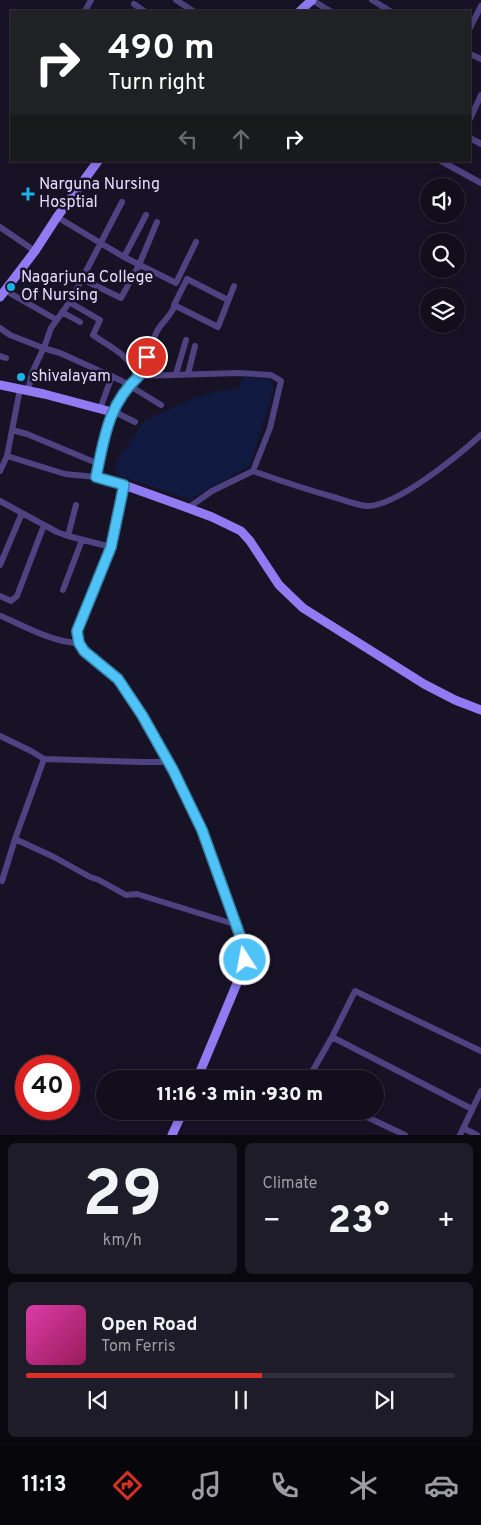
<!DOCTYPE html>
<html lang="en">
<head>
<meta charset="utf-8">
<style>
	:root { --surface:#120e1c; --page:#1f1c29; --text:#f1f3f6; --muted:#9c9ca3; --line:#312e3b; --accent:#d93025 }
	body { margin:0; font-family:Overpass,sans-serif; background:var(--page); color:var(--text); height:100vh; display:flex; flex-direction:column; font-size:19px; white-space:nowrap }
	* { box-sizing:border-box; margin:0 }
	p { font-size:16px; color:var(--muted) }
	.icon { flex:none; width:28px; height:28px; fill:none; stroke:currentColor; stroke-width:2; stroke-linecap:round; stroke-linejoin:round }
	.map { position:relative; height:1135px; overflow:hidden }
	.details { display:flex; flex-direction:column; gap:8px; padding:8px; background:#0a080f; flex:1 }
	.details>* { flex:none }
	.banner { position:absolute; left:10px; top:10px; width:461px; height:152px; border-radius:0px; box-shadow:0 2px 12px #0003,0 0 0 1px var(--line); background:#202124; color:#fff; overflow:hidden }
	.controls { position:absolute; left:420px; top:178px; display:grid; gap:10px }
	.controls a { display:grid; place-items:center; width:45px; height:45px; border-radius:50%; background:var(--surface); box-shadow:0 2px 12px #0003,0 0 0 1px var(--line); font-size:25px }
	.speed { position:absolute; left:15px; top:1055px; display:flex; gap:10px; font-size:25px; font-weight:700; text-align:center }
	.speed>* { display:grid; place-content:center; width:65px; height:65px; border-radius:50%; background:var(--surface); box-shadow:0 2px 12px #0003,0 0 0 1px var(--line); line-height:1 }
	.speed .limit { border:8px solid #d22; background:#fff; color:#111 }
	.pin { position:absolute; display:grid; place-items:center; width:42px; height:42px; color:#fff; margin:-21px; border:2px solid #fff; border-radius:50%; box-shadow:0 1px 5px #0007 }
	.me { position:absolute; width:55px; margin:-28px; rotate:349deg; stroke-linejoin:round; filter:drop-shadow(0 0 4px #0008) }
	.turn { display:flex; align-items:center; gap:18px; height:105px; padding:0 15px; font-size:22px }
	.turn .icon { width:65px; height:65px; stroke-width:2.5 }
	.turn b { display:block; font-size:35px; line-height:42px }
	.lanes { display:flex; align-items:center; height:48px; padding:0 15px; background:#0003; justify-content:center; gap:25px; direction:ltr }
	.lanes .off { opacity:.35 }
	.big { font-size:38px; font-weight:800; line-height:1.1 }
	.details .tile { flex:1; display:flex; flex-direction:column; justify-content:center; gap:8px; min-width:0; padding:0 18px; border-radius:8px; background:var(--page) }
	.details .dial { align-items:center; gap:0 }
	.dial b { font-size:65px; line-height:1 }
	.song { display:flex; align-items:center; gap:15px }
	.cover { width:60px; height:60px; border-radius:8px; background:linear-gradient(135deg,hsl(320 70% 55%),hsl(330 70% 35%)) }
	.played { height:5px; border-radius:2px; background:linear-gradient(90deg,var(--accent) 55%,var(--line) 55%) }
	.keys { display:flex; justify-content:space-around; direction:ltr }
	.heat { display:flex; justify-content:space-between; align-items:center; font-size:28px; direction:ltr }
	.details .tiles { flex:1; display:grid; gap:8px; grid-template-columns:1fr 1fr }
	.tile:last-child { grid-column:span 2 }
	.trip { position:absolute; left:96px; top:1070px; width:288px; height:50px; border-radius:25px; background:var(--surface); box-shadow:0 2px 12px #0003,0 0 0 1px var(--line); font-weight:800; line-height:50px; text-align:center }
	.tab-bar { display:flex; height:80px; justify-content:space-around; align-items:center; background:#07060b; color:var(--muted) }
	.tab-bar .icon { width:35px; height:35px }
	.tab-bar .on { color:var(--accent) }
	.tab-bar b { font-size:22px; color:var(--text) }
	.map>svg:first-child { display:block }
</style>
</head>
<body>
<div class="map">
<svg width="481" height="1135" viewBox="0 0 481 1135">
	<rect width="100%" height="100%" fill="#181226"/>
	<path fill="#101a41" d="M 243,377 L 270,379 L 274,387 L 250,466 L 190,499 L 115,474 L 116,462 L 144,421 L 196,397 L 226,390 L 238,390 Z"/>
	<g fill="none" stroke-linecap="round" stroke-linejoin="round">
		<path stroke="#4e4280" stroke-width="6" d="M 176,0 L 193,11
			M 312,0 L 330,11
			M 372,0 L 390,11
			M 134,4 L 144,11
			M 85,11 L 91,0
			M 470,28 L 481,6
			M 470,54 L 481,59
			M 470,119 L 481,95
			M 470,138 L 481,144
			M 441,161 L 481,183
			M 57,217 L 124,257 L 176,283 L 196,242
			M 0,227 L 35,251
			M 124,257 L 146,215
			M 82,279 L 121,298 L 139,265 L 157,222
			M 6,291 L 57,320
			M 228,300 L 187,279 L 174,305 L 218,327 L 234,286
			M 69,302 L 100,320 L 93,335 C 113,349 126,353 139,376
			M 62,312 L 80,322
			M 0,328 L 10,335 L 43,348 L 60,353 L 122,381 L 161,405
			M 0,356 L 6,358
			M 138,374 L 141,371 L 157,331 C 163,321 171,316 175,305
			M 176,374 L 186,340
			M 188,374 L 195,346
			M 28,391 L 32,373 L 45,345 L 51,328 L 71,300 L 122,202
			M 100,409 L 112,376
			M 113,411 L 135,422
			M 112,412 L 129,385 L 139,376 L 238,373 L 271,375 L 281,381 L 270,428 L 253,471 L 212,491 L 188,508
			M 12,430 L 27,434 L 99,464
			M 7,456 L 65,474 L 96,477
			M 0,471 L 7,456 L 20,389
			M 253,471 C 281,481 308,490 337,498 C 346,501 357,505 366,506 C 395,508 460,454 481,435
			M 0,501 L 57,532 L 68,536 L 111,547
			M 68,536 L 76,505
			M 0,565 L 22,513
			M 63,590 L 82,540
			M 0,596 L 11,601 L 17,596 L 44,525
			M 1,616 C 24,626 54,643 79,643
			M 0,736 L 31,751 L 44,759 L 141,762 L 161,762 L 167,760
			M 15,839 L 54,857 L 90,877 L 99,880 L 126,895 L 137,894 L 237,925
			M 2,881 L 15,839 L 44,759
			M 332,1037 L 472,1109
			M 308,1079 L 332,1037 L 355,991 L 481,1051
			M 354,1111 L 405,1135
			M 463,1128 L 477,1135
			M 460,1135 L 481,1091"/>
		<path stroke="#907bf2" stroke-width="9" d="M 300,11 L 312,0
			M 0,297 L 35,251 L 57,217 L 98,161
			M 0,385 L 44,394 L 112,412 L 96,477 L 124,485 L 188,508 L 212,517 L 241,531 L 250,541 L 279,585 L 303,608 L 424,684 L 455,700 L 481,710
			M 124,485 L 111,547 L 77,631 L 79,643 L 84,651 L 117,679 L 142,715 L 173,770 L 202,830 L 243,944 L 245,960 L 240,976 L 197,1079
			M 172,1135 L 183,1111"/>
	</g>
	<g fill="none" stroke-linecap="round" stroke-linejoin="round">
		<defs>
			<path id="route" d="M 147,357 L 141,371 L 138,374 L 139,376 C 108,404 104,439 96,477 L 124,485 L 111,547 L 77,631 L 79,643 L 84,651 L 118,679 L 142,715 L 173,770 L 202,830 L 243,944 L 245,960"/>
		</defs>
		<use href="#route" stroke="#337fa1" stroke-width="12"/>
		<use href="#route" stroke="#4fc3f7" stroke-width="9"/>
	</g>
	<g fill="#19b3e8" stroke="#181226" stroke-width="2">
		<path d="M25.5 186.5h5v5h5v5h-5v5h-5v-5h-5v-5h5z"/>
		<circle cx="11" cy="287" r="5"/>
		<circle cx="21" cy="377" r="5"/>
	</g>
	<g text-anchor="middle" dominant-baseline="central" stroke-width="5" stroke-linejoin="round" paint-order="stroke">
		<g font-size="16" fill="#e3dafb" stroke="#181226" text-anchor="start">
			<text x="39" y="185">Narguna Nursing<tspan x="39" dy="18">Hosptial</tspan></text>
			<text x="21" y="278">Nagarjuna College<tspan x="21" dy="18">Of Nursing</tspan></text>
			<text x="31" y="377">shivalayam</text>
		</g>
	</g>
</svg>
<div class="controls">
<a><svg class="icon" aria-label="sound" viewBox="0 0 24 24"><path d="M4 9h4l5-4v14l-5-4H4zM17 9q2 3 0 6"/></svg></a>
<a><svg class="icon" aria-label="search" viewBox="0 0 24 24"><circle cx="10" cy="10" r="6"/><path d="M15 15l6 6"/></svg></a>
<a><svg class="icon" aria-label="layers" viewBox="0 0 24 24"><path d="M12 4l9 5-9 5-9-5zM3 14l9 5 9-5"/></svg></a>
</div>
<div class="speed"><div class="limit">40</div></div>
<div class="pin" style="left:147px;top:357px;background:#d93025"><svg class="icon" aria-label="arrive" viewBox="0 0 24 24"><path d="M6 21V4h12l-3 4 3 4H6"/></svg></div>
<svg class="me" style="left:245px;top:960px" viewBox="-20 -20 40 40"><circle r="17" fill="#4fc3f7" stroke="#fff" stroke-width="3"/><path d="M0-11L8 9 0 5-8 9z" fill="#fff"/></svg>
<div class="trip">11:16 · 3 min · 930 m</div>
<div class="banner">
<div class="turn"><svg class="icon" aria-label="right" viewBox="0 0 24 24"><path d="M7 20v-9h11M14 6l5 5-5 5"/></svg><div><b>490 m</b>Turn right</div></div>
<div class="lanes"><svg class="icon off" aria-label="left" viewBox="0 0 24 24"><path d="M17 20v-9H6M10 6l-5 5 5 5"/></svg><svg class="icon off" aria-label="ahead" viewBox="0 0 24 24"><path d="M12 20V5M6 11l6-6 6 6"/></svg><svg class="icon" aria-label="right" viewBox="0 0 24 24"><path d="M7 20v-9h11M14 6l5 5-5 5"/></svg></div>
</div>
</div>
<section class="details">
<div class="tiles">
<div class="tile dial"><b>29</b><p>km/h</p></div>
<div class="tile"><p>Climate</p>
<div class="heat"><a>−</a><b class="big">23°</b><a>+</a></div>
</div>
<div class="tile">
<div class="song"><i class="cover"></i><div><b>Open Road</b><p>Tom Ferris</p></div></div>
<div class="played"></div>
<div class="keys"><svg class="icon" aria-label="previous" viewBox="0 0 24 24"><path d="M18 5L8 12l10 7zM5 5v14"/></svg><svg class="icon" aria-label="pause" viewBox="0 0 24 24"><path d="M8 5v14M16 5v14"/></svg><svg class="icon" aria-label="next" viewBox="0 0 24 24"><path d="M6 5l10 7-10 7zM19 5v14"/></svg></div>
</div>
</div>
</section>
<nav class="tab-bar">
<b>11:13</b>
<svg class="icon on" aria-label="directions" viewBox="0 0 24 24"><path d="M12 3l9 9-9 9-9-9zM9 14v-3h6M13 9l2 2-2 2"/></svg>
<svg class="icon" aria-label="music" viewBox="0 0 24 24"><path d="M9 18V5l10-2v13"/><circle cx="6" cy="18" r="3"/><circle cx="16" cy="16" r="3"/></svg>
<svg class="icon" aria-label="phone" viewBox="0 0 24 24"><path d="M5 4h4l2 5-3 2q2 4 5 5l2-3 5 2v4C11 20 4 13 5 4z"/></svg>
<svg class="icon" aria-label="climate" viewBox="0 0 24 24"><path d="M12 3v18M4 7l16 10M4 17L20 7"/></svg>
<svg class="icon" aria-label="car" viewBox="0 0 24 24"><path d="M5 17H2v-5l4-1 3-4h7l3 4 3 1v5h-3M9 17h6M6 11h13"/><circle cx="7" cy="17" r="2"/><circle cx="17" cy="17" r="2"/></svg>
</nav>
</body>
</html>
